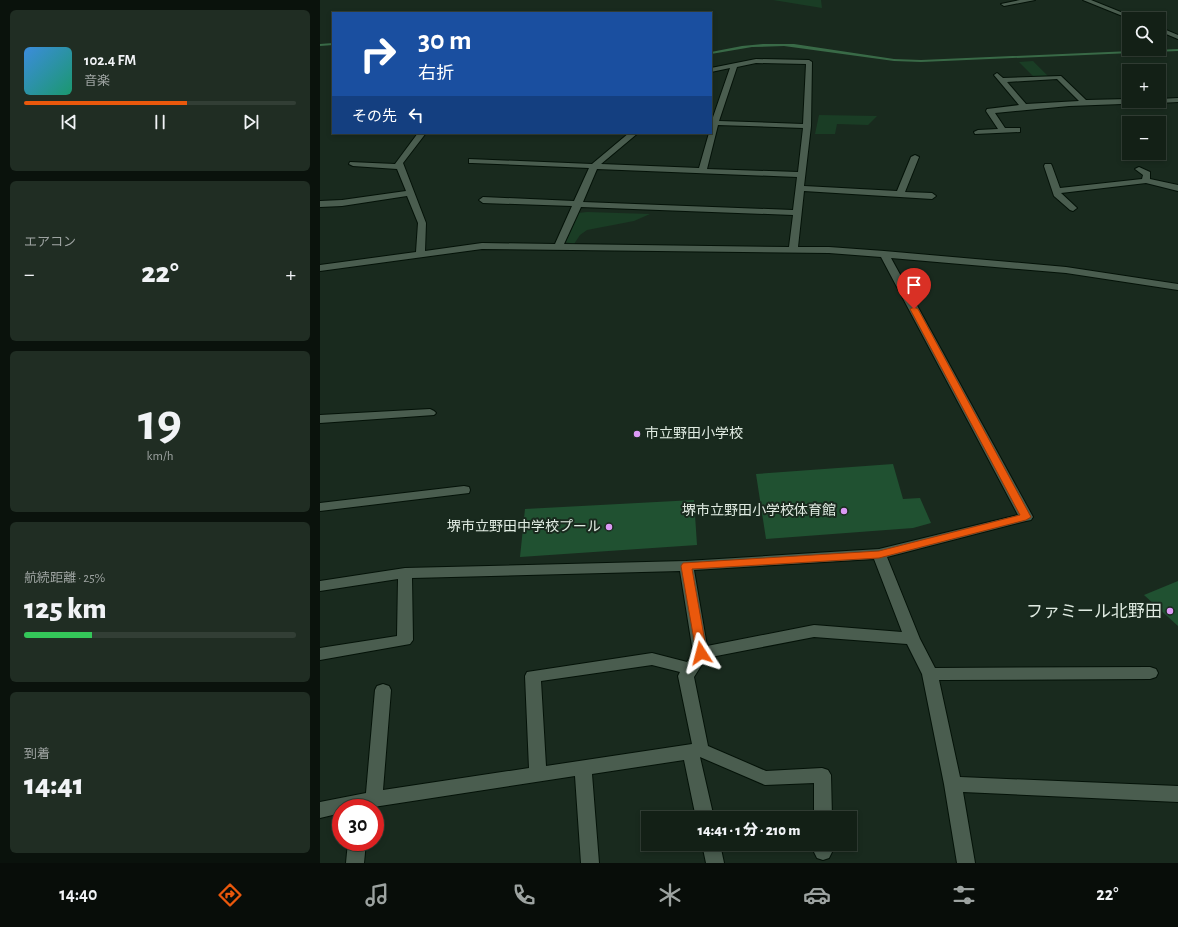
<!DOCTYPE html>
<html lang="ja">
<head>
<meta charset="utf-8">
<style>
	:root { --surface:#132016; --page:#202d23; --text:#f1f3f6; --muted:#9da3a1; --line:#323e35; --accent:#ea580c }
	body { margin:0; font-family:"Alegreya Sans","Noto Sans JP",sans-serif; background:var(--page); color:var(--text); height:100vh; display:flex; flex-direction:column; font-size:15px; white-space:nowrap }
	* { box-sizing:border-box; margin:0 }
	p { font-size:13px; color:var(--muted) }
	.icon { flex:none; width:22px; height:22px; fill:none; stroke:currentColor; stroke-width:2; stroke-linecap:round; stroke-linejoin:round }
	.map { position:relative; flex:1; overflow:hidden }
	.drawer { display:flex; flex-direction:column; gap:10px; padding:10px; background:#0a120c; width:320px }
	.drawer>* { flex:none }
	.hud { position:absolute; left:12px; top:12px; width:380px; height:122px; border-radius:0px; box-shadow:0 2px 6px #0003,0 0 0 1px var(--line); background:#1a4fa0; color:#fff; overflow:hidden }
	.controls { position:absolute; left:802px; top:12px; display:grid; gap:8px }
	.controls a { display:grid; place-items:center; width:44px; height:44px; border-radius:0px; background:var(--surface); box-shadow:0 2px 6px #0003,0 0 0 1px var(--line); font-size:20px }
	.speed { position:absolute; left:12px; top:799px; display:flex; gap:8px; font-size:20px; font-weight:700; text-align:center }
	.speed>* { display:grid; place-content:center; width:52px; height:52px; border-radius:50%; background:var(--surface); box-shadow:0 2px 6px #0003,0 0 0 1px var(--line); line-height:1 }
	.speed .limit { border:6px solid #d22; background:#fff; color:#111 }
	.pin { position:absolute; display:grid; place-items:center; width:34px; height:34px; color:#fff; margin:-41px -17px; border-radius:50% 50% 50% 0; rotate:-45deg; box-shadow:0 0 4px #0007 }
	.pin .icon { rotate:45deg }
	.me { position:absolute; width:44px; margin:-22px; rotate:351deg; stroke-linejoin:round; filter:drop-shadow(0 0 3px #0008) }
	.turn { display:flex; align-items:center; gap:14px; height:84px; padding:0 20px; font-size:18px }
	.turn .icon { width:52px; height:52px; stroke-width:2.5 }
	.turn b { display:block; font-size:28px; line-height:34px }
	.then { display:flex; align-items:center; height:38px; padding:0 20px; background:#0003; gap:8px; font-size:15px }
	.big { font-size:30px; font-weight:800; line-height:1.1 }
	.drawer .card { flex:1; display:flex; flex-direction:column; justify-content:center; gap:6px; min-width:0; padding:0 14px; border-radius:6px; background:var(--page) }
	.drawer .dial { align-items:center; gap:0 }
	.dial b { font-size:52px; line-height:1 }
	.song { display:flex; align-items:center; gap:12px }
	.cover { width:48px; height:48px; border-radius:6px; background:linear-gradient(135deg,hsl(210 70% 55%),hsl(160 70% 35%)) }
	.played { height:4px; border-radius:2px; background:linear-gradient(90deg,var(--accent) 60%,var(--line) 60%) }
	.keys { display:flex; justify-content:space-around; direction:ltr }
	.heat { display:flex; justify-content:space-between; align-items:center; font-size:22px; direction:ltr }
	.charge { height:6px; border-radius:3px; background:linear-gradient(90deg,#34c759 25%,var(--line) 0) }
	.trip { position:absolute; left:321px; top:811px; width:216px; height:40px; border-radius:0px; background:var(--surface); box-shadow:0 2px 6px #0003,0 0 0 1px var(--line); font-weight:800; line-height:40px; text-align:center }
	.tabs { display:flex; height:64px; justify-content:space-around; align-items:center; background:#080d09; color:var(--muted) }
	.tabs .icon { width:28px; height:28px }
	.tabs .current { color:var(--accent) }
	.tabs b { font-size:18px; color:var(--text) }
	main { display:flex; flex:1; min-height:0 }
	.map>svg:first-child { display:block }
</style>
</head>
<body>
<main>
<section class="drawer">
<div class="card">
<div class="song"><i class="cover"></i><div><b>102.4 FM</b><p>音楽</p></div></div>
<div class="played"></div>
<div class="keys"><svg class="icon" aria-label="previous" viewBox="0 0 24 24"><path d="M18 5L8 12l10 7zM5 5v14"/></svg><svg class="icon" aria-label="pause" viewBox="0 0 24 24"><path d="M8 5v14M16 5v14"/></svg><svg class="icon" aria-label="next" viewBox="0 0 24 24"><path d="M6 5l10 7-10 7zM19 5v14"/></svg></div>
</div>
<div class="card"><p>エアコン</p>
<div class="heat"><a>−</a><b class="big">22°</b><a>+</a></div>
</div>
<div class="card dial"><b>19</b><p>km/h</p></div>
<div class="card"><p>航続距離 · 25%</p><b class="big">125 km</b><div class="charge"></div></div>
<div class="card"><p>到着</p><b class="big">14:41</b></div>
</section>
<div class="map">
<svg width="858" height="863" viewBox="0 0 858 863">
	<rect width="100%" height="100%" fill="#192a1e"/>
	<path fill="#1a3d25" d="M 453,0 L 501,0 L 502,8 Z
		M 713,61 L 728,76 L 713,76 L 699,62 Z
		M 499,115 L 557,116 L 548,125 L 517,124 L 515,134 L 495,134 Z
		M 267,212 L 330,214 L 314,221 L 267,230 L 260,235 L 254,244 L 245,242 L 258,213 Z"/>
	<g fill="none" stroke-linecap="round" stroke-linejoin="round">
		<path fill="#396a47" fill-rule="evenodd" d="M 13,43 L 13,45 L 0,46 L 0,44 Z
			M 443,44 L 474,44 L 574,59 L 601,60 L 858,49 L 858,51 L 601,62 L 574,61 L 464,46 L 432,47 L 391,54 L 391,52 L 422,46 Z"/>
	</g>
	<path fill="#205131" d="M 573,464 L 583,499 L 600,498 L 611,523 L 593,528 L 446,539 L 436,474 Z
		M 374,500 L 377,545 L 200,557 L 205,509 Z
		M 858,581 L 858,626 L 824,595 Z"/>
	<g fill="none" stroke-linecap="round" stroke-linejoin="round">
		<defs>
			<path id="street" d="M 700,0 L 715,0 L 684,6 L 681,4 Z
				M 763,0 L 771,0 L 818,19 L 810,19 Z
				M 839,27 L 858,35 L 858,39 L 839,31 Z
				M 436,59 L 489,60 L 492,62 L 491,126 L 484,186 L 577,191 L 591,157 L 595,155 L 599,157 L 585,192 L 612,193 L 616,196 L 612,199 L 484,191 L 478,247 L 509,247 L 564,251 L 746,267 L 858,284 L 858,290 L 746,273 L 571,258 L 713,517 L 711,520 L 706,521 L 567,557 L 600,639 L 615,668 L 830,667 L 836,669 L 838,673 L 836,677 L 830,679 L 619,680 L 640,777 L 858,786 L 858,802 L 643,792 L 655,863 L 637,863 L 624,784 L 602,674 L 587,644 L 494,637 L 386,658 L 374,677 L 388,746 L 446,771 L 502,768 L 508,770 L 511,775 L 512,818 L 494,818 L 494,783 L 445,785 L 380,757 L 394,818 L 376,818 L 364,760 L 272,774 L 279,863 L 261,863 L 255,776 L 47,808 L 21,808 L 21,813 L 0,818 L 0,802 L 46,793 L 55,690 L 57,686 L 63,684 L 69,686 L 71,690 L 63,790 L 209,768 L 205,676 L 207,672 L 332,653 L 367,662 L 373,652 L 360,571 L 92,578 L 93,640 L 90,644 L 0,660 L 0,648 L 77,636 L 78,579 L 0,591 L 0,581 L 85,568 L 366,561 L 559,549 L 698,515 L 561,257 L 509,253 L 162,249 L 0,271 L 0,265 L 96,252 L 98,223 L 87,196 L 22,206 L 0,207 L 0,201 L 22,200 L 86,191 L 77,169 L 33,166 L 29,164 L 30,162 L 75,164 L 98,133 L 106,133 L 83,163 L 106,223 L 105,251 L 162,243 L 235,244 L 252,206 L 163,203 L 159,200 L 163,197 L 254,201 L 269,168 L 152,163 L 149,163 L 149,159 L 272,164 L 309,133 L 318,133 L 281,164 L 379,168 L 389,133 L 391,133 L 391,123 L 410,68 L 391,72 L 391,68 ZM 436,63 L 486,64 L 483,124 L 399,121 L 417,67 ZM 398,125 L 483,128 L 478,172 L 387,169 ZM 277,169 L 477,177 L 473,210 L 263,202 ZM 261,207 L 473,215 L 469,247 L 244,244 ZM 554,559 L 582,632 L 494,625 L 387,646 L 374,570 ZM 332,665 L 360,672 L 358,676 L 372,744 L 226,766 L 221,681 Z
				M 677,73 L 683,78 L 741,76 L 766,100 L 809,99 L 809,101 L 832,101 L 828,103 L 749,106 L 675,113 L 685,128 L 700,128 L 700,132 L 655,134 L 654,132 L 658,130 L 678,129 L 666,111 L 667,109 L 699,105 L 674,75 ZM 737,79 L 759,101 L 706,104 L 687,82 Z
				M 858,98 L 858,102 L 839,103 L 835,101 L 839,101 L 839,99 Z
				M 725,164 L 731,164 L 732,166 L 740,188 L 822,179 L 823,175 L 815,169 L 819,167 L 830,172 L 830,179 L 858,185 L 858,191 L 826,183 L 741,193 L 757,208 L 753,211 L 750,210 L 734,196 L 724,166 Z
				M 110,409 L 114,411 L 116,413 L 114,415 L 0,423 L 0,415 Z
				M 144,486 L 149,487 L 150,490 L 149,493 L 0,511 L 0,503 Z
				M 28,842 L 46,842 L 44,863 L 26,863 Z
				M 382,844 L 400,844 L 404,863 L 386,863 Z
				M 494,844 L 512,844 L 512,852 L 509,858 L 503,860 L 497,858 L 494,852 Z"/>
		</defs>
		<use href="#street" stroke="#041208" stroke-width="2"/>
		<use href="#street" fill="#4a5d4f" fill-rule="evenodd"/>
	</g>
	<path fill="#ea580c" stroke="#983908" d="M 594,307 L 598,309 L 711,517 L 706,520 L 559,558 L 372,569 L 387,653 L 385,657 L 381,658 L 377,657 L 361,566 L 363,563 L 559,551 L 700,515 L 590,309 Z"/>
	<g fill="#db99f5" stroke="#192a1e" stroke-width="1.5">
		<circle cx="317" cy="434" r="4"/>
		<circle cx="524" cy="511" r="4"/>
		<circle cx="289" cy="527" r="4"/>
		<circle cx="850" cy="611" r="4"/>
	</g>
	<g text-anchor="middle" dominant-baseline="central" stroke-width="4" stroke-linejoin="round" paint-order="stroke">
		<g font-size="14" fill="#e0ebe2" stroke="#192a1e" text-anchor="end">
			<text x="325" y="434" text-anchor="start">市立野田小学校</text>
			<text x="516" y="511">堺市立野田小学校体育館</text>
			<text x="281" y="527">堺市立野田中学校プール</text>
		</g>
		<g font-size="17" fill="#e0ebe2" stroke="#192a1e" text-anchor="end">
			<text x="842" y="611">ファミール北野田</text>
		</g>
	</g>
</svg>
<div class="controls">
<a><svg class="icon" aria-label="search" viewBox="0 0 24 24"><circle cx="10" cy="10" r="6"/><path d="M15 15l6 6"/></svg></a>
<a>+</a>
<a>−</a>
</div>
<div class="speed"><div class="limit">30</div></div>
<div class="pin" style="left:594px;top:309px;background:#d93025"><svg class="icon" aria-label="arrive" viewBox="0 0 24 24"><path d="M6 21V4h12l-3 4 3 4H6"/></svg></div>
<svg class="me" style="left:381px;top:653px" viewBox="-20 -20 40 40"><path d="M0-17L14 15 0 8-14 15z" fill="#ea580c" stroke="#fff" stroke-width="4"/></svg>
<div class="trip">14:41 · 1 分 · 210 m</div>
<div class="hud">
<div class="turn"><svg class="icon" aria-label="right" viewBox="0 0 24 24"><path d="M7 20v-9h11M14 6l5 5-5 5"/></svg><div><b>30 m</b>右折</div></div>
<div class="then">その先<svg class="icon" aria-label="left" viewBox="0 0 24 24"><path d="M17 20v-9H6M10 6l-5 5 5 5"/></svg></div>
</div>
</div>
</main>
<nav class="tabs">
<b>14:40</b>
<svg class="icon current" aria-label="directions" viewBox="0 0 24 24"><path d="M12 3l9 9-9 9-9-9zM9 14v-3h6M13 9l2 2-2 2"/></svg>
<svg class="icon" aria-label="music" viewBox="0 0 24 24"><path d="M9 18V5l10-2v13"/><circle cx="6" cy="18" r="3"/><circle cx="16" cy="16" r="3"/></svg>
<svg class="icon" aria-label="phone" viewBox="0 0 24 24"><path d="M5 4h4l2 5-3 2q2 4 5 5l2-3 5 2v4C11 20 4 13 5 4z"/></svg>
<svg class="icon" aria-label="climate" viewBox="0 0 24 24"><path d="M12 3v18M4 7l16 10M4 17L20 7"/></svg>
<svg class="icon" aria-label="car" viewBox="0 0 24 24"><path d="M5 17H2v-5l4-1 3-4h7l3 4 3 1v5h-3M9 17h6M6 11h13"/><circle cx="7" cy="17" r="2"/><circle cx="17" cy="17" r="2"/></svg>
<svg class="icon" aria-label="filters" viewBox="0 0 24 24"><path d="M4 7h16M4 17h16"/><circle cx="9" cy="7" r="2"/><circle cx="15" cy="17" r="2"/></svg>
<b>22°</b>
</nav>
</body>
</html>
